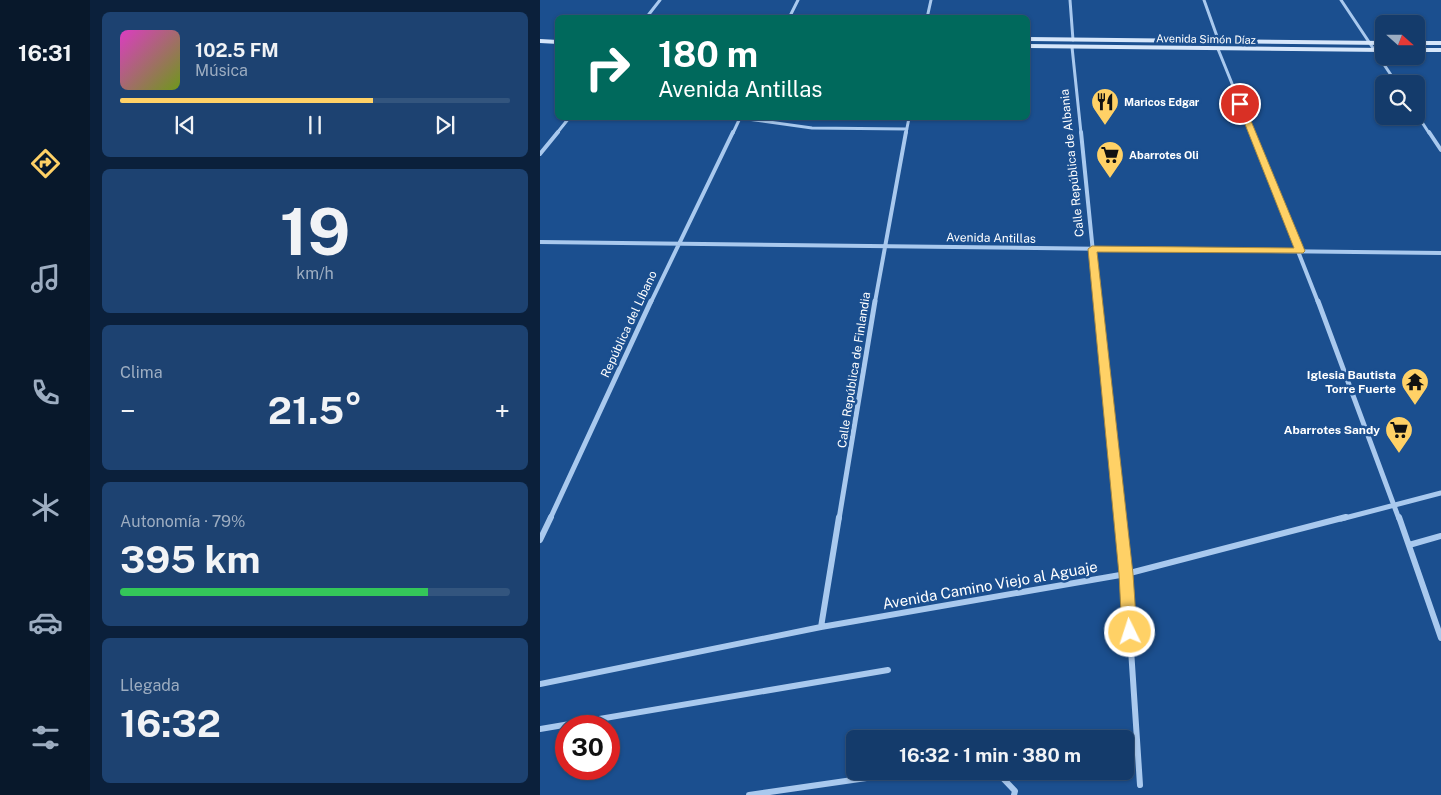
<!DOCTYPE html>
<html lang="es">
<head>
<meta charset="utf-8">
<style>
	:root { --surface:#143b6b; --page:#1d4271; --text:#f1f3f6; --muted:#9dadc1; --line:#33557e; --accent:#ffd166 }
	body { margin:0; font-family:"Public Sans",sans-serif; background:var(--page); color:var(--text); height:100vh; display:flex; flex-direction:column; font-size:19px; white-space:nowrap }
	* { box-sizing:border-box; margin:0 }
	p { font-size:16px; color:var(--muted) }
	.icon { flex:none; width:28px; height:28px; fill:none; stroke:currentColor; stroke-width:2; stroke-linecap:round; stroke-linejoin:round }
	.map { position:relative; flex:1; overflow:hidden }
	.sheet { display:flex; flex-direction:column; gap:12px; padding:12px; background:#0b203b; width:450px }
	.sheet>* { flex:none }
	.guide { position:absolute; left:15px; top:15px; width:475px; height:105px; border-radius:8px; box-shadow:0 1px 4px #0004,0 0 0 1px var(--line); background:#00695c; color:#fff; overflow:hidden }
	.needle { width:32px; rotate:111deg }
	.tools { position:absolute; left:835px; top:15px; display:grid; gap:10px }
	.tools a { display:grid; place-items:center; width:50px; height:50px; border-radius:8px; background:var(--surface); box-shadow:0 1px 4px #0004,0 0 0 1px var(--line); font-size:25px }
	.speed { position:absolute; left:15px; top:715px; display:flex; gap:10px; font-size:25px; font-weight:700; text-align:center }
	.speed>* { display:grid; place-content:center; width:65px; height:65px; border-radius:50%; background:var(--surface); box-shadow:0 1px 4px #0004,0 0 0 1px var(--line); line-height:1 }
	.speed .limit { border:8px solid #d22; background:#fff; color:#111 }
	.pin { position:absolute; display:grid; place-items:center; width:42px; height:42px; color:#fff; margin:-21px; border:2px solid #fff; border-radius:50%; box-shadow:0 1px 5px #0007 }
	.me { position:absolute; width:55px; margin:-28px; rotate:356deg; stroke-linejoin:round; filter:drop-shadow(0 0 4px #0008) }
	.turn { display:flex; align-items:center; gap:18px; height:105px; padding:0 20px; font-size:22px }
	.turn .icon { width:65px; height:65px; stroke-width:2.5 }
	.turn b { display:block; font-size:35px; line-height:42px }
	.big { font-size:38px; font-weight:700; line-height:1.1 }
	.sheet .tile { flex:1; display:flex; flex-direction:column; justify-content:center; gap:8px; min-width:0; padding:0 18px; border-radius:8px; background:var(--page) }
	.sheet .dial { align-items:center; gap:0 }
	.dial b { font-size:65px; line-height:1 }
	.song { display:flex; align-items:center; gap:15px }
	.cover { width:60px; height:60px; border-radius:8px; background:linear-gradient(135deg,hsl(310 70% 55%),hsl(80 70% 35%)) }
	.played { height:5px; border-radius:2px; background:linear-gradient(90deg,var(--accent) 65%,var(--line) 65%) }
	.keys { display:flex; justify-content:space-around; direction:ltr }
	.heat { display:flex; justify-content:space-between; align-items:center; font-size:28px; direction:ltr }
	.charge { height:8px; border-radius:4px; background:linear-gradient(90deg,#34c759 79%,var(--line) 0) }
	.trip { position:absolute; left:306px; top:730px; width:288px; height:50px; border-radius:8px; background:var(--surface); box-shadow:0 1px 4px #0004,0 0 0 1px var(--line); font-weight:700; line-height:50px; text-align:center }
	main { display:flex; flex:1; min-height:0 }
	.dock { display:flex; flex-direction:column; width:90px; justify-content:space-around; align-items:center; background:#08182b; color:var(--muted) }
	.dock .icon { width:35px; height:35px }
	.dock .on { color:var(--accent) }
	.dock b { font-size:22px; color:var(--text) }
	.map>svg:first-child { display:block }
</style>
</head>
<body>
<main>
<nav class="dock">
<b>16:31</b>
<svg class="icon on" aria-label="directions" viewBox="0 0 24 24"><path d="M12 3l9 9-9 9-9-9zM9 14v-3h6M13 9l2 2-2 2"/></svg>
<svg class="icon" aria-label="music" viewBox="0 0 24 24"><path d="M9 18V5l10-2v13"/><circle cx="6" cy="18" r="3"/><circle cx="16" cy="16" r="3"/></svg>
<svg class="icon" aria-label="phone" viewBox="0 0 24 24"><path d="M5 4h4l2 5-3 2q2 4 5 5l2-3 5 2v4C11 20 4 13 5 4z"/></svg>
<svg class="icon" aria-label="climate" viewBox="0 0 24 24"><path d="M12 3v18M4 7l16 10M4 17L20 7"/></svg>
<svg class="icon" aria-label="car" viewBox="0 0 24 24"><path d="M5 17H2v-5l4-1 3-4h7l3 4 3 1v5h-3M9 17h6M6 11h13"/><circle cx="7" cy="17" r="2"/><circle cx="17" cy="17" r="2"/></svg>
<svg class="icon" aria-label="filters" viewBox="0 0 24 24"><path d="M4 7h16M4 17h16"/><circle cx="9" cy="7" r="2"/><circle cx="15" cy="17" r="2"/></svg>
</nav>
<section class="sheet">
<div class="tile">
<div class="song"><i class="cover"></i><div><b>102.5 FM</b><p>Música</p></div></div>
<div class="played"></div>
<div class="keys"><svg class="icon" aria-label="previous" viewBox="0 0 24 24"><path d="M18 5L8 12l10 7zM5 5v14"/></svg><svg class="icon" aria-label="pause" viewBox="0 0 24 24"><path d="M8 5v14M16 5v14"/></svg><svg class="icon" aria-label="next" viewBox="0 0 24 24"><path d="M6 5l10 7-10 7zM19 5v14"/></svg></div>
</div>
<div class="tile dial"><b>19</b><p>km/h</p></div>
<div class="tile"><p>Clima</p>
<div class="heat"><a>−</a><b class="big">21.5°</b><a>+</a></div>
</div>
<div class="tile"><p>Autonomía · 79%</p><b class="big">395 km</b><div class="charge"></div></div>
<div class="tile"><p>Llegada</p><b class="big">16:32</b></div>
</section>
<div class="map">
<svg width="901" height="795" viewBox="0 0 901 795">
	<rect width="100%" height="100%" fill="#1b4f8f"/>
	<g fill="none" stroke-linecap="round" stroke-linejoin="round">
		<path stroke="#a9c9ee" stroke-width="3" d="M 530,0 L 533,40
			M 664,0 L 679,42
			M 801,0 L 857,84
			M 106,18 L 120,0
			M 249,18 L 258,0
			M 387,18 L 391,0
			M 532,47 L 541,133
			M 678,49 L 712,133
			M 876,113 L 889,133
			M 200,118 L 272,128 L 367,129
			M 17,133 L 29,118
			M 193,133 L 200,118
			M 366,133 L 369,118"/>
		<path stroke="#a9c9ee" stroke-width="4" d="M 541,132 L 558,302
			M 711,132 L 778,302
			M 889,132 L 901,150
			M 0,154 L 18,132
			M 0,242 L 901,253
			M 111,302 L 193,132
			M 335,302 L 366,132"/>
		<path stroke="#a9c9ee" stroke-width="5" d="M 558,301 L 580,519
			M 778,301 L 859,519
			M 10,519 L 111,301
			M 299,519 L 335,301
			M 801,519 L 901,493"/>
		<path stroke="#a9c9ee" stroke-width="6" d="M 580,517 L 586,574 L 600,785
			M 859,517 L 901,638
			M 0,540 L 11,517
			M 869,545 L 901,536
			M 281,627 L 299,517
			M 0,684 L 281,627 L 586,574 L 806,517
			M 0,729 L 348,670
			M 456,771 L 475,791 L 474,795
			M 209,795 L 375,771"/>
		<path fill="#d6e6fa" fill-rule="evenodd" d="M 488,37 L 844,41 L 844,45 L 488,41 Z
			M 0,39 L 18,40 L 18,44 L 0,43 Z
			M 876,41 L 901,41 L 901,45 L 876,45 Z
			M 488,44 L 844,48 L 844,52 L 488,48 Z
			M 876,48 L 901,48 L 901,52 L 876,52 Z"/>
	</g>
	<path fill="#ffd166" stroke="#a68842" d="M 700,102 L 704,104 L 765,251 L 763,253 L 557,252 L 593,574 L 597,632 L 595,636 L 590,637 L 585,636 L 582,632 L 579,574 L 548,249 L 552,246 L 754,248 L 697,104 Z"/>
	<defs>
		<symbol id="restaurant-pin" viewBox="-11 -11 22 30"><path d="M0 17L-7.5 6A9.5 9.5 0 1 1 7.5 6Z" fill="#ffd166" stroke="#1b4f8f"/><path d="M-5-6h1v4h1v-4h1v4h1v-4h1v5L-1.5 .5V6h-2V.5L-5-1ZM5-6V6H3V1.5H1.5Q1.5-4 5-6Z" fill="#111"/></symbol>
		<symbol id="supermarket-pin" viewBox="-11 -11 22 30"><path d="M0 17L-7.5 6A9.5 9.5 0 1 1 7.5 6Z" fill="#ffd166" stroke="#1b4f8f"/><path d="M-6-5.5h2.5l.6 2H6L4.5 2H-2.5L-4.4-4H-6ZM-1.5 3.2a1.3 1.3 0 1 0 .1 0ZM3 3.2a1.3 1.3 0 1 0 .1 0Z" fill="#111"/></symbol>
		<symbol id="temple-pin" viewBox="-11 -11 22 30"><path d="M0 17L-7.5 6A9.5 9.5 0 1 1 7.5 6Z" fill="#ffd166" stroke="#1b4f8f"/><path d="M0-6L5-2H3V0L6.5 2.5H4V6H1.5V3h-3V6H-4V2.5H-6.5L-3 0V-2H-5Z" fill="#111"/></symbol>
	</defs>
	<g fill-rule="evenodd">
		<use href="#restaurant-pin" x="549" y="86" width="32" height="43"/>
		<use href="#supermarket-pin" x="554" y="139" width="32" height="43"/>
		<use href="#temple-pin" x="859" y="366" width="32" height="43"/>
		<use href="#supermarket-pin" x="843" y="414" width="32" height="43"/>
	</g>
	<g text-anchor="middle" dominant-baseline="central" stroke-width="5" stroke-linejoin="round" paint-order="stroke">
		<g font-size="11" fill="#fff" stroke="#1b4f8f">
			<text transform="translate(666 39) rotate(1)">Avenida Simón Díaz</text>
		</g>
		<g font-size="11" font-weight="bold" fill="#fff" stroke="#1b4f8f" text-anchor="start">
			<text x="584" y="102">Maricos Edgar</text>
			<text x="589" y="155">Abarrotes Oli</text>
		</g>
		<g font-size="12" fill="#fff" stroke="#1b4f8f">
			<text transform="translate(532 163) rotate(-96)">Calle República de Albania</text>
			<text transform="translate(451 238) rotate(1)">Avenida Antillas</text>
			<text transform="translate(89 324) rotate(-65)">República del Líbano</text>
			<text transform="translate(314 370) rotate(-81)">Calle República de Finlandia</text>
		</g>
		<g font-size="12" font-weight="bold" fill="#fff" stroke="#1b4f8f" text-anchor="end">
			<text x="856" y="375">Iglesia Bautista<tspan x="856" dy="14">Torre Fuerte</tspan></text>
			<text x="840" y="430">Abarrotes Sandy</text>
		</g>
		<g font-size="15" fill="#fff" stroke="#1b4f8f">
			<text transform="translate(450 585) rotate(-10)">Avenida Camino Viejo al Aguaje</text>
		</g>
	</g>
</svg>
<div class="tools">
<a><svg class="needle" viewBox="-14 -14 28 28"><path d="M0-13l5 13h-10z" fill="#e53935"/><path d="M0 13l5-13h-10z" fill="#9dadc1"/></svg></a>
<a><svg class="icon" aria-label="search" viewBox="0 0 24 24"><circle cx="10" cy="10" r="6"/><path d="M15 15l6 6"/></svg></a>
</div>
<div class="speed"><div class="limit">30</div></div>
<div class="pin" style="left:700px;top:104px;background:#d93025"><svg class="icon" aria-label="arrive" viewBox="0 0 24 24"><path d="M6 21V4h12l-3 4 3 4H6"/></svg></div>
<svg class="me" style="left:590px;top:632px" viewBox="-20 -20 40 40"><circle r="17" fill="#ffd166" stroke="#fff" stroke-width="3"/><path d="M0-11L8 9 0 5-8 9z" fill="#fff"/></svg>
<div class="trip">16:32 · 1 min · 380 m</div>
<div class="guide">
<div class="turn"><svg class="icon" aria-label="right" viewBox="0 0 24 24"><path d="M7 20v-9h11M14 6l5 5-5 5"/></svg><div><b>180 m</b>Avenida Antillas</div></div>
</div>
</div>
</main>
</body>
</html>
